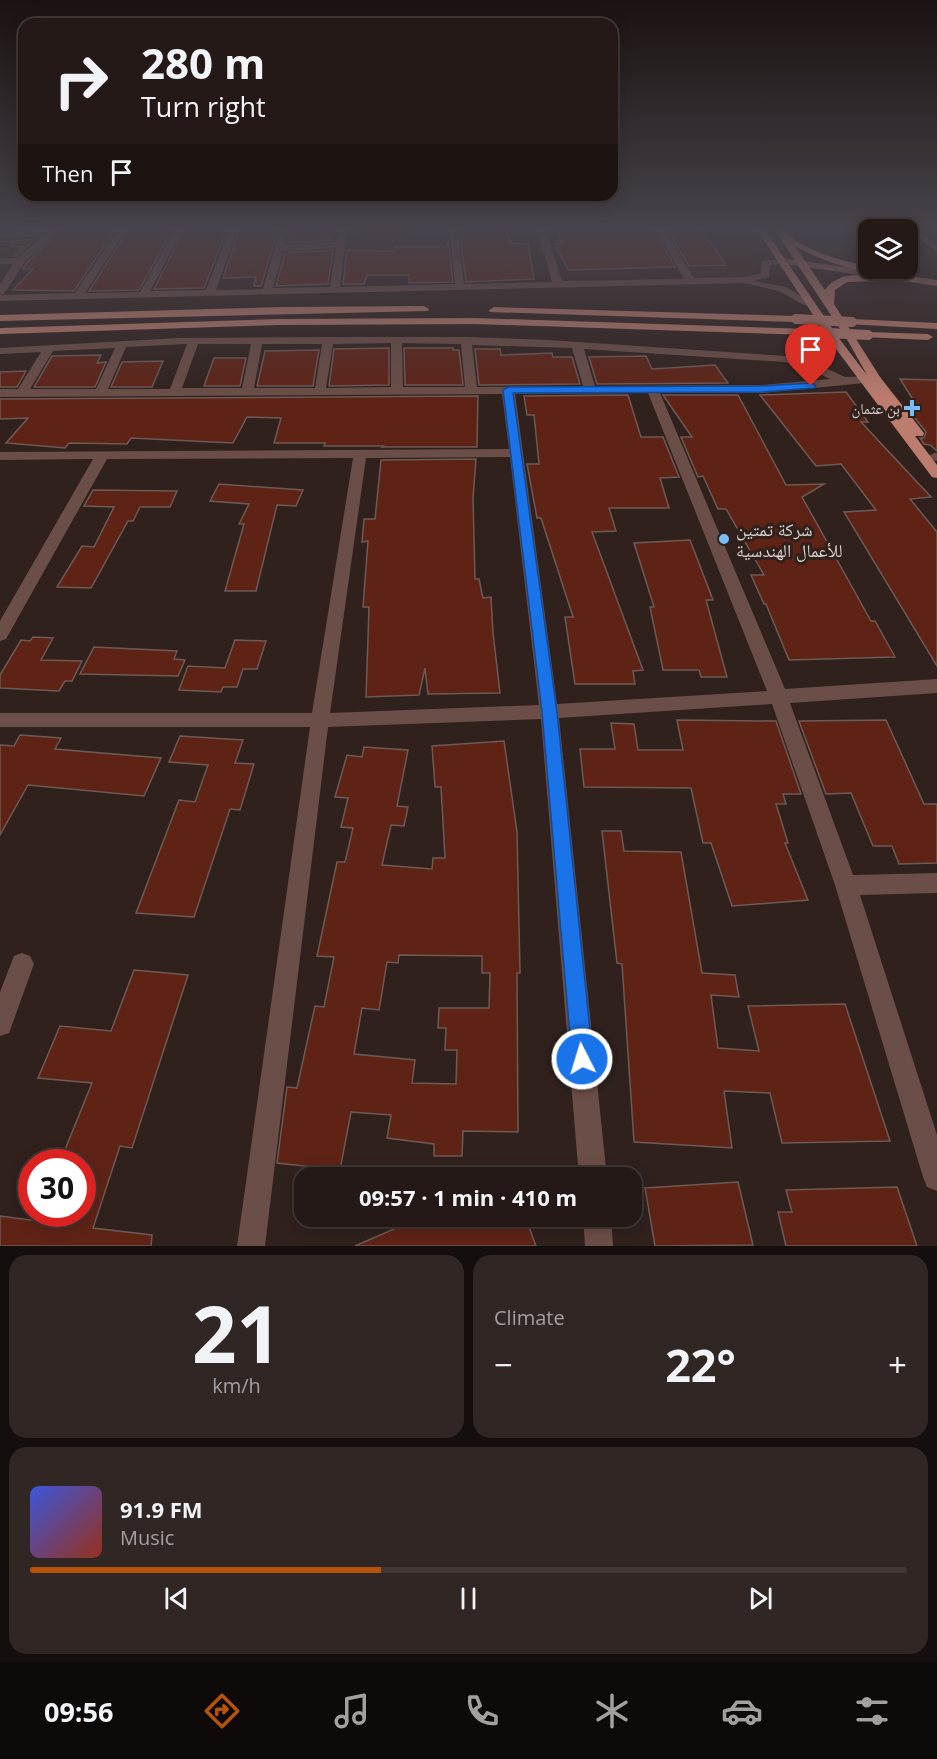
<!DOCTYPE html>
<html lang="en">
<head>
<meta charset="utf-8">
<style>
	:root { --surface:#241916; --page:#302623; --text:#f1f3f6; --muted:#a3a0a1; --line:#413835; --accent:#b45309 }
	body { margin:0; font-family:"Open Sans","Noto Naskh Arabic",sans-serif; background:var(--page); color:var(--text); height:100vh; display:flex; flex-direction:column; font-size:22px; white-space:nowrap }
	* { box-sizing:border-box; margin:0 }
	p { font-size:20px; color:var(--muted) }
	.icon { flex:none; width:33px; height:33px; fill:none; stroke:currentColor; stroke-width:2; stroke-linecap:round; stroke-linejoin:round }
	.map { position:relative; height:1246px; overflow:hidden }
	.side { display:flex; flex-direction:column; gap:9px; padding:9px; background:#140e0c; flex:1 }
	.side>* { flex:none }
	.guide { position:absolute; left:18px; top:18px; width:600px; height:183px; border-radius:18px; box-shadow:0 3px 15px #0003,0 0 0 2px var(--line); background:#241916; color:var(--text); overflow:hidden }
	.fabs { position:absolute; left:858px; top:219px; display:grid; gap:12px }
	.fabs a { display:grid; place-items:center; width:60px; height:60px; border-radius:12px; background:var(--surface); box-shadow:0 3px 15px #0003,0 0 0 2px var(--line); font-size:30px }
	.speed { position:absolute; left:18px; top:1149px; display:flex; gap:12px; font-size:30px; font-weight:700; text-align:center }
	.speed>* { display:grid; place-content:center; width:78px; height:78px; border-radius:50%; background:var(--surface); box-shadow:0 3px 15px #0003,0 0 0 2px var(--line); line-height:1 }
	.speed .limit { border:9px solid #d22; background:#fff; color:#111 }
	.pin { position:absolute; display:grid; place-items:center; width:51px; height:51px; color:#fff; margin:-62px -26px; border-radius:50% 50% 50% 0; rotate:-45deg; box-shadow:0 0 6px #0007 }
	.pin .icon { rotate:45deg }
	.me { position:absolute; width:66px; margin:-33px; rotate:355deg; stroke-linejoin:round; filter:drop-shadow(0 0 4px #0008) }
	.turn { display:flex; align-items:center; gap:21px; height:126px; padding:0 24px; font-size:27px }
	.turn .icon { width:78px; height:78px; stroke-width:2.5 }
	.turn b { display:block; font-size:42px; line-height:51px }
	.then { display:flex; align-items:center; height:57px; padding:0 24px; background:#0003; gap:12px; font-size:22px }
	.big { font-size:45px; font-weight:700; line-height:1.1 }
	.side .tile { flex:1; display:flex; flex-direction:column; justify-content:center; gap:9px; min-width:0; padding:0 21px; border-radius:18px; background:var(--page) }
	.side .dial { align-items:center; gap:0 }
	.dial b { font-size:78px; line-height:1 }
	.song { display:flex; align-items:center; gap:18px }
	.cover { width:72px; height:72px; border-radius:9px; background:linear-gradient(135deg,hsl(230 70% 55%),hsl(10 70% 35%)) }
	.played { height:6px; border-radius:3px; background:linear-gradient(90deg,var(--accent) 40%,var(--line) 40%) }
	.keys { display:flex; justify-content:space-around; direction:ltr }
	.heat { display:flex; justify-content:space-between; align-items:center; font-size:33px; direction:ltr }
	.side .tiles { flex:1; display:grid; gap:9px; grid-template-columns:1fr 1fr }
	.tile:last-child { grid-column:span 2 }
	.trip { position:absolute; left:294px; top:1167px; width:348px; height:60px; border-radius:18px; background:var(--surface); box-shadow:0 3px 15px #0003,0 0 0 2px var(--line); font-weight:700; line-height:60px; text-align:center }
	.tab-bar { display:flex; height:96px; justify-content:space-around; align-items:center; background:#0e0a09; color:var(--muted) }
	.tab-bar .icon { width:42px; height:42px }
	.tab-bar .selected { color:var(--accent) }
	.tab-bar b { font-size:27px; color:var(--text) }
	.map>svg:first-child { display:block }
</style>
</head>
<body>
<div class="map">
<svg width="937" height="1246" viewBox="0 0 937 1246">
	<rect width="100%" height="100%" fill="#30211d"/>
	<path fill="#3d2722" d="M 749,253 L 759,268 L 750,276 L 694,276 L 679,254 Z"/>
	<path fill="#49241b" d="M 359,227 L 405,227 L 406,243 L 357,244 Z"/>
	<path fill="#5f2316" stroke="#6d5a56" stroke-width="1.5" fill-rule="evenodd" d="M 63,227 L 117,227 L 74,291 L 13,290 L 33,269 L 23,269 L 26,264 Z
		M 130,227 L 174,227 L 139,290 L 89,291 Z
		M 186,227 L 228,227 L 204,288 L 154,289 Z
		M 240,227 L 279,227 L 261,286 L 254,286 L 256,277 L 223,278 Z
		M 291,227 L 334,227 L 331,240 L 288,243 Z
		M 459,227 L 506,227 L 510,243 L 528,244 L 534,279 L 466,282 Z
		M 653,227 L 675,267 L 568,270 L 555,244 L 561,244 L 557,229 Z
		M 666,227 L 700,227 L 726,265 L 689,266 Z
		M 35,239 L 17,256 L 13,256 L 23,247 L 11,246 L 16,242 L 0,242 Z
		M 448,239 L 453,282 L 409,283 L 409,275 L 367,275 L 364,284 L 343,284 L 347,250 L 394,251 L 394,247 L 447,247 Z
		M 333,250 L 328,284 L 276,286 L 285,253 Z
		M 389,348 L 389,385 L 329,386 L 334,349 Z
		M 404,348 L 453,348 L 453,350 L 459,350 L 463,385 L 405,385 Z
		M 475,349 L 500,349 L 501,355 L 552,353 L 553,357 L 572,357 L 580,384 L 479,385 Z
		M 319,350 L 313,386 L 257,386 L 265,351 Z
		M 101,355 L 97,363 L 106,362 L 95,387 L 34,387 L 52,356 Z
		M 646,356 L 652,369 L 715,365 L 728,383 L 597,384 L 589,357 Z
		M 214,358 L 246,358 L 240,386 L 204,386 Z
		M 163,361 L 152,387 L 111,387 L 122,362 Z
		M 26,371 L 17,387 L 0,387 L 0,372 Z
		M 900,379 L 937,380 L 937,451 L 930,445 L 924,444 L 920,438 L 924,438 L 926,432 L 908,409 L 919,409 Z
		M 846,392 L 868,422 L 861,422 L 931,497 L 910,499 L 937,532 L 937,666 L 844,512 L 876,510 L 841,464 L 816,466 L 760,395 Z
		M 628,395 L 641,437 L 663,437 L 679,477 L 660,478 L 669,508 L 609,508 L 616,531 L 592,532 L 643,670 L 633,671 L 635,684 L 575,684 L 565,617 L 573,617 L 541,518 L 537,518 L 527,464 L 539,464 L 534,415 L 527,415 L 524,396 Z
		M 663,395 L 738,395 L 786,485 L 824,484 L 802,497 L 871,621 L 875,621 L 895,657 L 789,660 L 766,604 L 764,604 L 751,575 L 764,575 L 726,509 L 718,509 L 703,476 L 698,477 L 681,437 L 692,437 Z
		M 478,396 L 477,447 L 382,447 L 383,446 L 324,446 L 325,443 L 274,443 L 281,418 L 247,417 L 233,443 L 131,438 L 127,444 L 69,443 L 65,448 L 6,443 L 28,418 L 0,419 L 0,399 Z
		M 476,459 L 473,498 L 475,579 L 479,579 L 483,598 L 491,597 L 493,633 L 500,693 L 428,694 L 425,668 L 419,695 L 366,697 L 369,607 L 363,607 L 368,541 L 362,542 L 364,519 L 375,519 L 381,460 Z
		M 219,484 L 303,490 L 296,506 L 277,505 L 256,591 L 225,591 L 244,524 L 239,524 L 249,504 L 210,501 Z
		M 93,490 L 177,491 L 170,507 L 140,507 L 133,521 L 128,521 L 91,588 L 57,587 L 82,546 L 94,547 L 114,507 L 84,506 Z
		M 690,540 L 713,600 L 706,600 L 727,677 L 701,677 L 699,670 L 663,670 L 650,607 L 654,607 L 634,543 Z
		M 33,637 L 53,638 L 41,660 L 82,661 L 72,681 L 65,681 L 59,691 L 0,688 L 0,675 L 21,640 L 30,641 Z
		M 235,640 L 266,641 L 257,669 L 243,669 L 237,687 L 223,687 L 221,692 L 179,690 L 188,666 L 225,668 Z
		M 94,647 L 177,651 L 174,659 L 185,660 L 178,676 L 80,674 Z
		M 677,720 L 776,721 L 801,794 L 783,794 L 786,804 L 776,804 L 788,843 L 785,843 L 808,900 L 732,906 L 711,843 L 703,843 L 691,788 L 584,787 L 580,749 L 615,749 L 611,723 L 634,724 L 638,750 L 683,750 Z
		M 886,720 L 924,804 L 937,804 L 937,863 L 899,864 L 892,846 L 873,846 L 851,793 L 826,794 L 799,721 Z
		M 20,735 L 61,738 L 55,749 L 161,758 L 144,796 L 28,785 L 0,835 L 0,745 L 14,746 Z
		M 180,736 L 243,740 L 235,763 L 254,764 L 240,810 L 230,809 L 194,917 L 136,913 L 179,800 L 195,802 L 208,765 L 169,762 Z
		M 504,741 L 517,832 L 520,973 L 517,973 L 518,1132 L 463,1131 L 462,1156 L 434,1156 L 434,1144 L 387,1138 L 391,1115 L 351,1112 L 340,1170 L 277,1163 L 287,1087 L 297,1088 L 315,1006 L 324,1007 L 334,957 L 317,956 L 337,862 L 345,862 L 353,828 L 341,827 L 348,798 L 335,797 L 347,755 L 362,757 L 364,747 L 408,750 L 397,806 L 408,807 L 404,826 L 391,825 L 382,865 L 432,869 L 433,858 L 445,858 L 441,787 L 435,787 L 432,746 ZM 399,955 L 482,956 L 482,973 L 490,973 L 489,1008 L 439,1008 L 438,1028 L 446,1028 L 445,1050 L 457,1050 L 456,1084 L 412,1083 L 415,1060 L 354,1054 L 362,1008 L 379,1010 L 387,962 L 398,963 Z
		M 602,831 L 621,831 L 624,851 L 681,852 L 702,973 L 735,975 L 739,997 L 711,995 L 718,1048 L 759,1051 L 748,1006 L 845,1004 L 890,1141 L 782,1143 L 770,1093 L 724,1091 L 732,1148 L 634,1142 L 622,964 L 617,963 Z
		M 134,970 L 188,975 L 132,1148 L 120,1146 L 93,1228 L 152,1235 L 151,1246 L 0,1246 L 0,1216 L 38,1221 L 41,1214 L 82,1214 L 82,1162 L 60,1162 L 92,1083 L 38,1078 L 60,1026 L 111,1031 Z
		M 738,1182 L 753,1245 L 655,1246 L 645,1188 Z
		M 897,1187 L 917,1246 L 786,1246 L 778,1212 L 792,1212 L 786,1190 Z
		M 424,1216 L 525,1216 L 536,1246 L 355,1246 Z"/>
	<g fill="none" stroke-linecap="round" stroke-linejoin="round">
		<path fill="#6b4e47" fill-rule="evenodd" d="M 52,227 L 61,227 L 24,263 L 4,294 L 0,295 L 75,293 L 120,227 L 128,227 L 85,293 L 140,292 L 176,227 L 184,227 L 150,291 L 206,290 L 230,227 L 238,227 L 216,290 L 263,289 L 281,227 L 289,227 L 285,245 L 336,242 L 339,227 L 347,227 L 340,287 L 455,284 L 449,227 L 457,227 L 464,284 L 552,282 L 537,227 L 545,227 L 562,281 L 684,279 L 655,227 L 663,227 L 694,278 L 746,277 L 761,273 L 762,261 L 784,259 L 784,263 L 770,265 L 769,277 L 754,281 L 786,287 L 813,303 L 804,305 L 779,291 L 745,283 L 0,301 L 0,284 L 13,264 L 0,264 L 0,258 L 18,258 L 41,237 L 0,238 L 0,232 L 47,231 ZM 336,248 L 330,287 L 273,288 L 283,251 Z
			M 905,227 L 914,227 L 937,245 L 937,252 Z
			M 327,337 L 466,337 L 548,340 L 785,356 L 813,362 L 845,377 L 879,376 L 881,378 L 875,382 L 762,393 L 660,393 L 785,689 L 937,679 L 937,693 L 790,703 L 853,875 L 937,873 L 937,893 L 860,895 L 937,1135 L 937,1191 L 927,1187 L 923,1177 L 835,885 L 772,704 L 559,718 L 607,1178 L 579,1178 L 541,719 L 328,727 L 265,1246 L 237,1246 L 310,727 L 0,727 L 0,713 L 312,713 L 353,458 L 107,459 L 6,639 L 0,641 L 0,621 L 93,459 L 0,460 L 0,452 L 509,449 L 502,394 L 0,397 L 0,389 L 18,389 L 41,352 L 0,354 L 0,348 L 179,338 ZM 391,343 L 391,387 L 326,388 L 333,344 ZM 402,343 L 461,344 L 465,387 L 403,387 ZM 187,344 L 170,389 L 108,389 L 126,347 ZM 198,344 L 251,344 L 242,388 L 182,388 ZM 262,344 L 322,344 L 315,388 L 254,388 ZM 472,345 L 572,348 L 583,386 L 477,387 ZM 115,348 L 96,389 L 30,389 L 53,351 ZM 584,349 L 785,362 L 805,367 L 830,379 L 762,385 L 595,386 ZM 648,393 L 767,691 L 557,704 L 515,394 ZM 510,457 L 539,705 L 330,713 L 366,458 Z
			M 934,453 L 937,453 L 937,461 L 929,460 L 927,457 Z
			M 22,953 L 30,956 L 34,964 L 9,1033 L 0,1036 L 0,992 L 14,956 Z
			M 583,1216 L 611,1216 L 613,1246 L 585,1246 Z"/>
		<path fill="#916459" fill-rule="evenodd" d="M 781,258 L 937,280 L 937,286 L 778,263 L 778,259 Z"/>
		<path fill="#bc7c6e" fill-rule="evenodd" d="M 755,227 L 763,227 L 841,341 L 867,375 L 848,341 L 773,227 L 781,227 C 803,258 882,269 917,277 L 917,281 L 914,282 C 874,274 831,267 795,246 L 825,290 C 837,272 860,275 880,275 L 885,278 L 880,281 L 847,282 L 835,290 L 834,304 L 880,377 L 924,433 L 923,436 L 915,436 L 937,465 L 937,478 L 932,477 L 833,345 Z
			M 424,306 L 429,309 L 428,311 L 0,321 L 0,315 L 283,307 Z
			M 494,307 L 796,316 L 801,319 L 796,322 L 490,312 L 489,310 Z
			M 475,318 L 810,329 L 815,332 L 810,335 L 475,324 L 278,325 L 0,334 L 0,328 L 278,319 Z
			M 852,319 L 937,323 L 937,329 L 848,324 L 847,322 Z
			M 868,332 L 928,334 L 933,337 L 928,340 L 864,337 L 863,335 Z"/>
		<path stroke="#bc7c6e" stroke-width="10" d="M 796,319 L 852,322
			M 810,332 L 868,335"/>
	</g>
	<linearGradient id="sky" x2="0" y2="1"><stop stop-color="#1a1210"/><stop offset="0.57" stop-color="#48434c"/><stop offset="1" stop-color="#48434c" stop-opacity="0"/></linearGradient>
	<rect width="937" height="401" fill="url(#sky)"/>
	<path fill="#1a73e8" stroke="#114b97" stroke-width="1.5" d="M 811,383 L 816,386 L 814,388 L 762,392 L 513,393 L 557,712 L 593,1059 L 590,1067 L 582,1070 L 575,1067 L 572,1059 L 542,712 L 503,390 L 508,387 L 762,386 Z"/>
	<g fill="#78bff7" stroke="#30211d" stroke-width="2">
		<path d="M909 399h6v6h6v6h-6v6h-6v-6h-6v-6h6z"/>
		<circle cx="724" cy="539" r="6"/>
	</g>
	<g text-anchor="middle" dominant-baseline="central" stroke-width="6" stroke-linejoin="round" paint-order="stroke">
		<g font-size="15" fill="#dbd1ce" stroke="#30211d" text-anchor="end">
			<text x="900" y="408">بن عثمان</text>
		</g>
		<g font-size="18" fill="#dbd1ce" stroke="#30211d" text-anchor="start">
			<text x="736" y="529">شركة تمتين<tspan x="736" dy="21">للأعمال الهندسية</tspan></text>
		</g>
	</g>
</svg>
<div class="fabs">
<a><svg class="icon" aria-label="layers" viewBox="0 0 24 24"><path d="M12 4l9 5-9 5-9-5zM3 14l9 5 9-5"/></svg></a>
</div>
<div class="speed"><div class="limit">30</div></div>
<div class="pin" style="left:811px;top:386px;background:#d93025"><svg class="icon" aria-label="arrive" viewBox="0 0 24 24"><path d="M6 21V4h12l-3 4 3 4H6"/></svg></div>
<svg class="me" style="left:582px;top:1059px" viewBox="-20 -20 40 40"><circle r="17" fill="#1a73e8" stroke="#fff" stroke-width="3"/><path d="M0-11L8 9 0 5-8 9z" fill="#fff"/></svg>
<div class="trip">09:57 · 1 min · 410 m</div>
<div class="guide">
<div class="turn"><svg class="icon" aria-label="right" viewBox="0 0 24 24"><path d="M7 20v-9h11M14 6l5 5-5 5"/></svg><div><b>280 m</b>Turn right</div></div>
<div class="then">Then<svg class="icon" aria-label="arrive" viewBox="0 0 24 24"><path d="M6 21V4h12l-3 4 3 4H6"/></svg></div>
</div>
</div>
<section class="side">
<div class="tiles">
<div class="tile dial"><b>21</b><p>km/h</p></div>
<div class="tile"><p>Climate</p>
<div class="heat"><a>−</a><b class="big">22°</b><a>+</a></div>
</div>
<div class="tile">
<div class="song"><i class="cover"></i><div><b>91.9 FM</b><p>Music</p></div></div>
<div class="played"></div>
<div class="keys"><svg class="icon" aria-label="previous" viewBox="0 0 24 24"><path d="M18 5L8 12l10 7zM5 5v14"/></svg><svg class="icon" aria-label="pause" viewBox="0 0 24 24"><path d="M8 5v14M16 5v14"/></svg><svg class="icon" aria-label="next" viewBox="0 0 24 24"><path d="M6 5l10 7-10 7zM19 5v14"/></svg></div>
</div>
</div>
</section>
<nav class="tab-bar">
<b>09:56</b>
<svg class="icon selected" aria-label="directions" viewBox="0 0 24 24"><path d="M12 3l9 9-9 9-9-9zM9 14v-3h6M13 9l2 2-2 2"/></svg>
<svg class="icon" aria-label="music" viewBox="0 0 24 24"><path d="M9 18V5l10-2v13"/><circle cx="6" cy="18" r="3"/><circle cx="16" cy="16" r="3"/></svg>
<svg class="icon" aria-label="phone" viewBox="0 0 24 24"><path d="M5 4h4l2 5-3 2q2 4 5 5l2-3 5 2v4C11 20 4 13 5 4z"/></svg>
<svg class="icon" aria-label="climate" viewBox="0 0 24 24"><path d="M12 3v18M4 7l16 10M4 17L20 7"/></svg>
<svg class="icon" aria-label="car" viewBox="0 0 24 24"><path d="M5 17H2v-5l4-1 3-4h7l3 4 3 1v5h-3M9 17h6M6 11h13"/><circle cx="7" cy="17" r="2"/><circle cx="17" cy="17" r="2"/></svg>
<svg class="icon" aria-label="filters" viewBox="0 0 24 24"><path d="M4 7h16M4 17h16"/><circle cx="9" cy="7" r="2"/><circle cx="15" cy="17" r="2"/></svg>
</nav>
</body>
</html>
